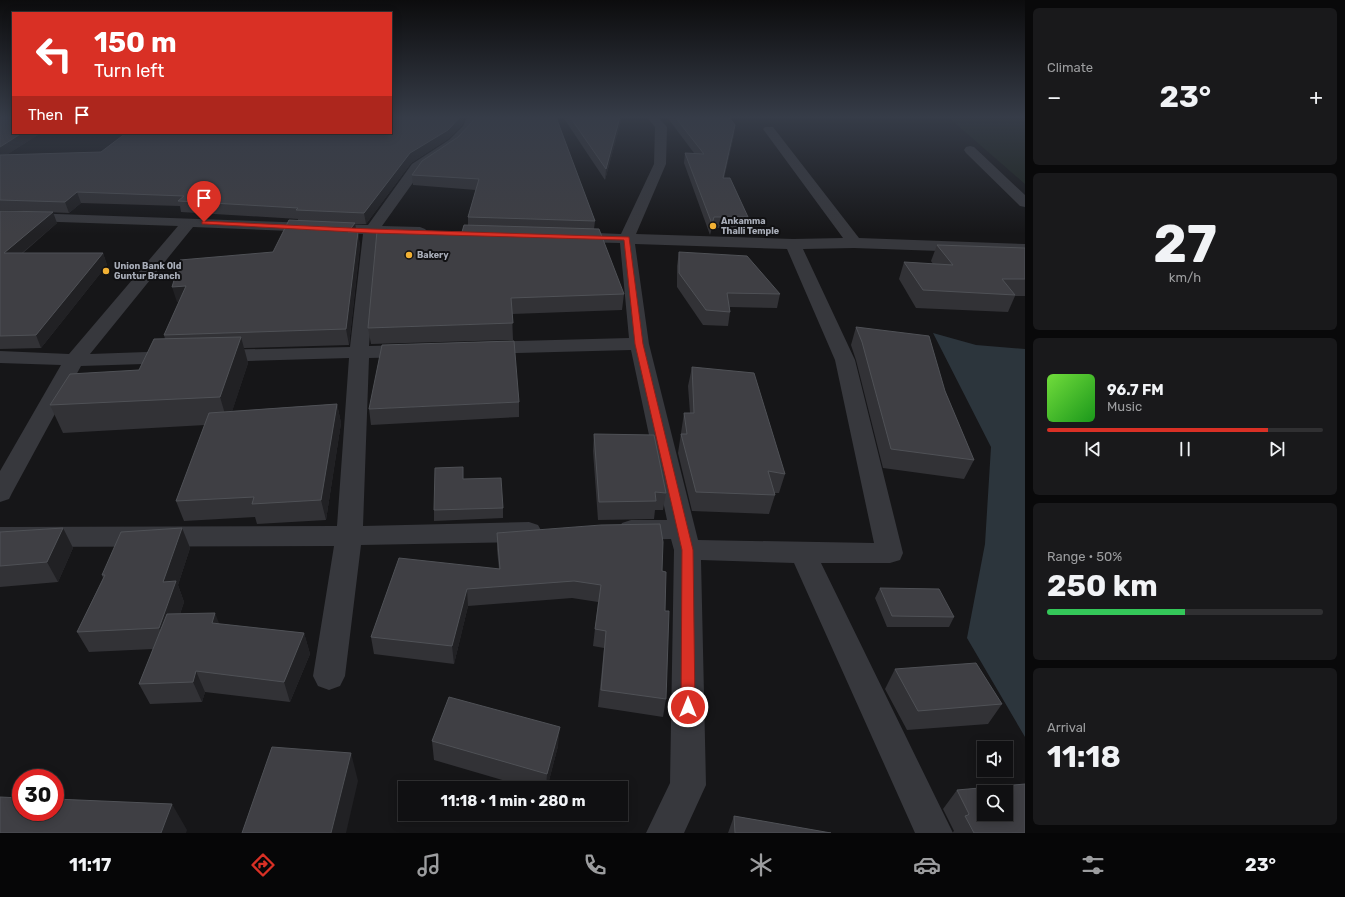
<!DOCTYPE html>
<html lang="en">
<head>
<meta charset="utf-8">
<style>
	:root { --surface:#101012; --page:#19191b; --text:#f1f3f6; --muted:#9c9d9f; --line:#303032; --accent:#d93025 }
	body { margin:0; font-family:Rubik,sans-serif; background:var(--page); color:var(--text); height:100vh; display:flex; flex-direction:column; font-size:15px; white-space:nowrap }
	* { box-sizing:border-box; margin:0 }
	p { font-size:13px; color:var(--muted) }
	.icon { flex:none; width:22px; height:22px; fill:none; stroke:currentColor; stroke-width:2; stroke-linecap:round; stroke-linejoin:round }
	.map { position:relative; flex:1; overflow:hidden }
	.sheet { display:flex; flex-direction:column; gap:8px; padding:8px; background:#09090a; width:320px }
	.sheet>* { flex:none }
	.top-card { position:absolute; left:12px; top:12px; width:380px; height:122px; border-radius:0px; box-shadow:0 2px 10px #0003,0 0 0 1px var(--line); background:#d93025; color:#fff; overflow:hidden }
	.tools { position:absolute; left:977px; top:741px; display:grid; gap:8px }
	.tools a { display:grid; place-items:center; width:36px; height:36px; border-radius:0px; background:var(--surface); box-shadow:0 2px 10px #0003,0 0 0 1px var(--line); font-size:20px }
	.speed { position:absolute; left:12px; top:769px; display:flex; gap:8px; font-size:20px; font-weight:700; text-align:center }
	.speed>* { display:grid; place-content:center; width:52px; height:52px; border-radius:50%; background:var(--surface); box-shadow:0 2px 10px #0003,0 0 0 1px var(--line); line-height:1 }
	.speed .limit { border:6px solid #d22; background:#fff; color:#111 }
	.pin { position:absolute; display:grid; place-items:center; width:34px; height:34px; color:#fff; margin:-41px -17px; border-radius:50% 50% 50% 0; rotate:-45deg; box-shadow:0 0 4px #0007 }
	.pin .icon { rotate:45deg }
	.me { position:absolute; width:44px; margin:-22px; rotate:0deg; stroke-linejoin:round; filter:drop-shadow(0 0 3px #0008) }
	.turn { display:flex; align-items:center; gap:14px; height:84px; padding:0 16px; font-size:18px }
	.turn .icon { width:52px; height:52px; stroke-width:2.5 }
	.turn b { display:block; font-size:28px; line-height:34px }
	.then { display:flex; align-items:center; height:38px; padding:0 16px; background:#0003; gap:8px; font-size:15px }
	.big { font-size:30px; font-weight:700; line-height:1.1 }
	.sheet .card { flex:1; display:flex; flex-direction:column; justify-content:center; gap:6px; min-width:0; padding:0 14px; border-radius:6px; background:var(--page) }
	.sheet .dial { align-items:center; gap:0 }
	.dial b { font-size:52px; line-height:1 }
	.song { display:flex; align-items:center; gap:12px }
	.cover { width:48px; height:48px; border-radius:6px; background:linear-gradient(135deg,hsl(100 70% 55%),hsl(120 70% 35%)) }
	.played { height:4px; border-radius:2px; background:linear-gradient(90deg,var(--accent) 80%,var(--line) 80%) }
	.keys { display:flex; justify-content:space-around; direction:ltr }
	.heat { display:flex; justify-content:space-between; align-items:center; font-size:22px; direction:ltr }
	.charge { height:6px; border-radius:3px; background:linear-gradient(90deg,#34c759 50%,var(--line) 0) }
	.trip { position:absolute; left:398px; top:781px; width:230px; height:40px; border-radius:0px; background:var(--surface); box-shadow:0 2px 10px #0003,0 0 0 1px var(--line); font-weight:700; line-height:40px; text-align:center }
	.dock { display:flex; height:64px; justify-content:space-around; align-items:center; background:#060607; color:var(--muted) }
	.dock .icon { width:28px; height:28px }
	.dock .on { color:var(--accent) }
	.dock b { font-size:18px; color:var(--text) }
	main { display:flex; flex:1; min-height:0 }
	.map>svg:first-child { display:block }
</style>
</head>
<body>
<main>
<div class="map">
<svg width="1025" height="833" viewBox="0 0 1025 833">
	<rect width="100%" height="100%" fill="#161618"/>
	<path fill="#1c231d" d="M 948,117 L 1025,117 L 1025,184 Z"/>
	<path fill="#2c353c" d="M 933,333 L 976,345 L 1025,349 L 1025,737 L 967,638 L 985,544 L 991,447 Z"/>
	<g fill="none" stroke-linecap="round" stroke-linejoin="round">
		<path fill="#37383d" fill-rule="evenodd" d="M 467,117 L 478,117 L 472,129 L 457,146 L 422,170 L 382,226 L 420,227 L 425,229 L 428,232 L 425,235 L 420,237 L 378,235 L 369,346 L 411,345 L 418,347 L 421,351 L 418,355 L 411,357 L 369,358 L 363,526 L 529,522 L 538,525 L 542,532 L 538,539 L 529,542 L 361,545 L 345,676 L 340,686 L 329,690 L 318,686 L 313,676 L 334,546 L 0,547 L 0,527 L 337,526 L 349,358 L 215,362 L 208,360 L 205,356 L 208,352 L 215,350 L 350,347 L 363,234 L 193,227 L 90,354 L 175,351 L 182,353 L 185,357 L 182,361 L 175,363 L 81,366 L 12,493 L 9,499 L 0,502 L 0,471 L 61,365 L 0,363 L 0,351 L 69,354 L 178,226 L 0,220 L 0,212 L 368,225 L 412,164 L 449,140 L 463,126 Z
			M 647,117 L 658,117 L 667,127 L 666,164 L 636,234 L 793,239 L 843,238 L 763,129 L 765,127 L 773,127 L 859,238 L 1025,244 L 1025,254 L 854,248 L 803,249 L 855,360 L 903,553 L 900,560 L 890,563 L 821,563 L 953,833 L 915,833 L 794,563 L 701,560 L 706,785 L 684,833 L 646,833 L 670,783 L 674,550 L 671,539 L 631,540 L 622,537 L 618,530 L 622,523 L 631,520 L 667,520 L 631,350 L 485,354 L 478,352 L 475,348 L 478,344 L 485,342 L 629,338 L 620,243 L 573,242 L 568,240 L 565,237 L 568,234 L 573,232 L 621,234 L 654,164 L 655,127 ZM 635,244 L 787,249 L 835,360 L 874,543 L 698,540 L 649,344 Z
			M 970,146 L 974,147 L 1025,195 L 1025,207 L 1020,206 L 966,153 L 964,150 L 966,147 Z"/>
	</g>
	<path fill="#323236" d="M 0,117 L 13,133 L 41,133 L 6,155 L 101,152 L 391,117 L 465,117 L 462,125 L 448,139 L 411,163 L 366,224 L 355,224 L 356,232 L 358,232 L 360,246 L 349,345 L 244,348 L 248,363 L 232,411 L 337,404 L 341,423 L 326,520 L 257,524 L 255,517 L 184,521 L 176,501 L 205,425 L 63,433 L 50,405 L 139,370 L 165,339 L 164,335 L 179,302 L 177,302 L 273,252 L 298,220 L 298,219 L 181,212 L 180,206 L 81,203 L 69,213 L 0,210 Z
		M 563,117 L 622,117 L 605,180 Z
		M 667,117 L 729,117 L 734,135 L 724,178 L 748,217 L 745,228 L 712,228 L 710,235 L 684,163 L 685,153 L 694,153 Z
		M 473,121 L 595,221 L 594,229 L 624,294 L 622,310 L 512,314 L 513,340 L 371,344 L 368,328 L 468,225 L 468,217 L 476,190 L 413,185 L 412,175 L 458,137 Z
		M 0,211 L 57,223 L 23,253 L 103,253 L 107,265 L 41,348 L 0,349 Z
		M 937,245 L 1025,248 L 1025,296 L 1015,296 L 1008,312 L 916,308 L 899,279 L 904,262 L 933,264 L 931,261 Z
		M 679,252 L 780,294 L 777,308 L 730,307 L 730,312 L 728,326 L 703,325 L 677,287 L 677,266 Z
		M 856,327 L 945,391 L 974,460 L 964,479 L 883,468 L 856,360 L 851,345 Z
		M 692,367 L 785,474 L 779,493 L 775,493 L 775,495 L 769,514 L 692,511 L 678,453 L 684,413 L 690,413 L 688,386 Z
		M 519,402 L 519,417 L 371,425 L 369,409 Z
		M 594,434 L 666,493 L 663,510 L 655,510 L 654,519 L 598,520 L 593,451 Z
		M 464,479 L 503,508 L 503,518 L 434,521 L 434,510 Z
		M 63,528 L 73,548 L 58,582 L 0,587 L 0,532 Z
		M 182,528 L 190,548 L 178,585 L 184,602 L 180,614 L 219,624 L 304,633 L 310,654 L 290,702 L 205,692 L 202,702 L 150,704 L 139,684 L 153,649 L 89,652 L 77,632 L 103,578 L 102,575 Z
		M 497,533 L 662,571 L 665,611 L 666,699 L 663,717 L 598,707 L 604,648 L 593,646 L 598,602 L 572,598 L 468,606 L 454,664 L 374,654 L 371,637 L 499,569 L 497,550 Z
		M 880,588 L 954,617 L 949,627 L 887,627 L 875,598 Z
		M 895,669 L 1002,704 L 988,724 L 907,730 L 885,689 Z
		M 432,741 L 558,746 L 547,788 L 530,788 L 434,760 Z
		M 957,790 L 1025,833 L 952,833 L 954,831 L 943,809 Z
		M 734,816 L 831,833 L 728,833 Z"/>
	<path fill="#212124" d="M 460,117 L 465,117 L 462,125 L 448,139 L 411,163 L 366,224 L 364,213 L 410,153 Z
		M 620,117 L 622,117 L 605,180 L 606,169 Z
		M 735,125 L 734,135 L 721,188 L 723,178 Z
		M 22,133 L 41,133 L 0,159 L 0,147 Z
		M 77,192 L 81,203 L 69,213 L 65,202 Z
		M 53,212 L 57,223 L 9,264 L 4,253 Z
		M 355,223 L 357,236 L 348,232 Z
		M 358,232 L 360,246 L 349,345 L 346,329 Z
		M 103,253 L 107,265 L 41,348 L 36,335 Z
		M 186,286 L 190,301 L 177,302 L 172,287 Z
		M 241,337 L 248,363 L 228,424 L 220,397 Z
		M 337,404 L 341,423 L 326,520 L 321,500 Z
		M 63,528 L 73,548 L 58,582 L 47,562 Z
		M 182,528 L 190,548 L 178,585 L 184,602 L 168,649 L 159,628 L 163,582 Z
		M 467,589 L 468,606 L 454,664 L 452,646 Z
		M 215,613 L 223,633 L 212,623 Z
		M 304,633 L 310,654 L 290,702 L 284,682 Z
		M 196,671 L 205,692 L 202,702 L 193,682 Z
		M 560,727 L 558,746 L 547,788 L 546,788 L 547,774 Z
		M 351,753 L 358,781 L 346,833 L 331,833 Z
		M 172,804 L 187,830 L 186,833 L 161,833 Z"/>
	<path fill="#3f3f44" stroke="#4f5156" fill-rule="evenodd" d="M 0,117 L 13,117 L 13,133 L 22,133 L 0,147 Z
		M 391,117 L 460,117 L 448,130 L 410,153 L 364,213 L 296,210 L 298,208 L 178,201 L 184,196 L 77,192 L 65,202 L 0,200 L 0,155 L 101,152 L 126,133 L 391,133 Z
		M 475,117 L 556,117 L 595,221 L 468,217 L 479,179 L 412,175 L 422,161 L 458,137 L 473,121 Z
		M 570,117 L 620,117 L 606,169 Z
		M 675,117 L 729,117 L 735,125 L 723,178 L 730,178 L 748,217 L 714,217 L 712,224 L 685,153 L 704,154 Z
		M 0,211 L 53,212 L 4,253 L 103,253 L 36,335 L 0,336 Z
		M 289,220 L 355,223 L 348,232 L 358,232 L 346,329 L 164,335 L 186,286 L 172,287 L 180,260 L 273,252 Z
		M 464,225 L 599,229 L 624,294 L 511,298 L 513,323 L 368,328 L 377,231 L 462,232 Z
		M 937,245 L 1025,248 L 1025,279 L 1002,279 L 1015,295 L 923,290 L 904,262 L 953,265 Z
		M 679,252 L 747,256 L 780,294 L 727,293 L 730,312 L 706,310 L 679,273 Z
		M 856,327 L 929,336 L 945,391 L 974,460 L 891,449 L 862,342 Z
		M 241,337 L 220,397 L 50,405 L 70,374 L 139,370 L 154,339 Z
		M 514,341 L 519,402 L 369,409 L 382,345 Z
		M 692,367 L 754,373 L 785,474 L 768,471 L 775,495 L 696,492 L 681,434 L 687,434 L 684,413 L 694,413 Z
		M 337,404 L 321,500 L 252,504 L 254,497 L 176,501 L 209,413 Z
		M 594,434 L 654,435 L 666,493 L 655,492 L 656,501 L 599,502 Z
		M 463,467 L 463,479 L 501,478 L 503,508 L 434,510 L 435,468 Z
		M 660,524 L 663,542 L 662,571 L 666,572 L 665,611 L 669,611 L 666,699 L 601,690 L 606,631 L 595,629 L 601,585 L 574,581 L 467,589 L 452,646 L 371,637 L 399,558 L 500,569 L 497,533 L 601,525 Z
		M 63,528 L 47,562 L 0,566 L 0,532 Z
		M 182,528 L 163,582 L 176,581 L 159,628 L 77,632 L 105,575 L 102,575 L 121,532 Z
		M 880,588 L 939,589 L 954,617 L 892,616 Z
		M 215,613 L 212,623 L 304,633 L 284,682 L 196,671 L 193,682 L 139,684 L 167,614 Z
		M 976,663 L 1002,704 L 918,711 L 895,669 Z
		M 449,697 L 560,727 L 547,774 L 432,741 Z
		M 272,747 L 351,753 L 331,833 L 242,833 Z
		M 1025,784 L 1025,833 L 974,833 L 965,816 L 968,815 L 969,814 L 957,790 ZM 984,792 L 1006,792 L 1006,814 L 984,814 Z
		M 0,797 L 21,798 L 21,812 L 55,812 L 55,799 L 172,804 L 161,833 L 0,833 Z
		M 734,816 L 831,833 L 735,833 Z"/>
	<linearGradient id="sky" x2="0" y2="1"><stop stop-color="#0c0c0d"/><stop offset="0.5" stop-color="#363c48"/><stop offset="1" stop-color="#363c48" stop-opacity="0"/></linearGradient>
	<rect width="1025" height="234" fill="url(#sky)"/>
	<path fill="#d93025" stroke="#8d1f18" d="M 202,221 L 371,229 L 629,237 L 643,344 L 693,550 L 695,707 L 693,711 L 688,713 L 683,711 L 681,707 L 682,550 L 635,344 L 624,240 L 371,233 L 204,224 L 202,224 Z"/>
	<g fill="#f2b134" stroke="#111113" stroke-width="1.5">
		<circle cx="713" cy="226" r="4"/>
		<circle cx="409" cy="255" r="4"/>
		<circle cx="106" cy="271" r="4"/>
	</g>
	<g text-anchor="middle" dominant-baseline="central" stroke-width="4" stroke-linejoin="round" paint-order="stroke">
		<g font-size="9" font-weight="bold" fill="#a8adb8" stroke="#111113" text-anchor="start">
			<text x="721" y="221">Ankamma<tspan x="721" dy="10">Thalli Temple</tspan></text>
			<text x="417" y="255">Bakery</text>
			<text x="114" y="266">Union Bank Old<tspan x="114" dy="10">Guntur Branch</tspan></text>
		</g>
	</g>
</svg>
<div class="tools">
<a><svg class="icon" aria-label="sound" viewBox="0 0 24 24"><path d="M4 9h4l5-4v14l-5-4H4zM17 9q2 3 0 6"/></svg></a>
<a><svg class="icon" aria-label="search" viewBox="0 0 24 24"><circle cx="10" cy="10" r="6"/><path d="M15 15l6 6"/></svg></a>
</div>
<div class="speed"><div class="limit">30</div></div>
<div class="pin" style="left:204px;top:222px;background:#d93025"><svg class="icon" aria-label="arrive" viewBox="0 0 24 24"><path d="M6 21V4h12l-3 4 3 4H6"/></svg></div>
<svg class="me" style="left:688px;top:707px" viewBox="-20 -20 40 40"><circle r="17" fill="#d93025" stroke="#fff" stroke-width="3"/><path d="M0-11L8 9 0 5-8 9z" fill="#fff"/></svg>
<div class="trip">11:18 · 1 min · 280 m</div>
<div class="top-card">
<div class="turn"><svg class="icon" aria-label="left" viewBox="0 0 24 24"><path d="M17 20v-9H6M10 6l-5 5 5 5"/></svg><div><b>150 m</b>Turn left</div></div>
<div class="then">Then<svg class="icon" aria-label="arrive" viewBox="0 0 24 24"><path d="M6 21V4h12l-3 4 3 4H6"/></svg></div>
</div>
</div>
<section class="sheet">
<div class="card"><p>Climate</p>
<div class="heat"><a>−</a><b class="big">23°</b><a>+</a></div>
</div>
<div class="card dial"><b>27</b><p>km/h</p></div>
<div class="card">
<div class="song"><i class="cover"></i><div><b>96.7 FM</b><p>Music</p></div></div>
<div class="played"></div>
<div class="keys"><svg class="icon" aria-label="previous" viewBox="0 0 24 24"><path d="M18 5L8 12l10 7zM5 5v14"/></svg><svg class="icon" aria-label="pause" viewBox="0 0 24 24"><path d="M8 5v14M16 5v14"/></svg><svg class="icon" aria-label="next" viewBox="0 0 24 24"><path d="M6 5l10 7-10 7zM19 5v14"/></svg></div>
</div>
<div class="card"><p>Range · 50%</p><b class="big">250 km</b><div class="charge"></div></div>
<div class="card"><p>Arrival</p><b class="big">11:18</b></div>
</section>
</main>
<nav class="dock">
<b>11:17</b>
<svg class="icon on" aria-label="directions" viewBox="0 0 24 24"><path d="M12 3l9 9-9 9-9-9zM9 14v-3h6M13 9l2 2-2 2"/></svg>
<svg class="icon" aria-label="music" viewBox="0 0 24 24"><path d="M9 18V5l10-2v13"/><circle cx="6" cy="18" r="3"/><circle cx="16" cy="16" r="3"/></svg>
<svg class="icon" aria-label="phone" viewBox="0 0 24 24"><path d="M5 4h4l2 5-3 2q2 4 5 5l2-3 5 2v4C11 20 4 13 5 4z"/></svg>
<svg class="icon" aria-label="climate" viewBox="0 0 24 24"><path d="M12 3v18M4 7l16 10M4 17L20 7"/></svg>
<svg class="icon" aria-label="car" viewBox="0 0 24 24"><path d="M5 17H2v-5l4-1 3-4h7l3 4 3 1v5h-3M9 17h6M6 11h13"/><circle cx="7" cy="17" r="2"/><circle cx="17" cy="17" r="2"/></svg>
<svg class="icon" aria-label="filters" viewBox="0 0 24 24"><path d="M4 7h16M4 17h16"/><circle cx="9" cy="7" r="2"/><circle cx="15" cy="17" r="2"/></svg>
<b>23°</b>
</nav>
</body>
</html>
